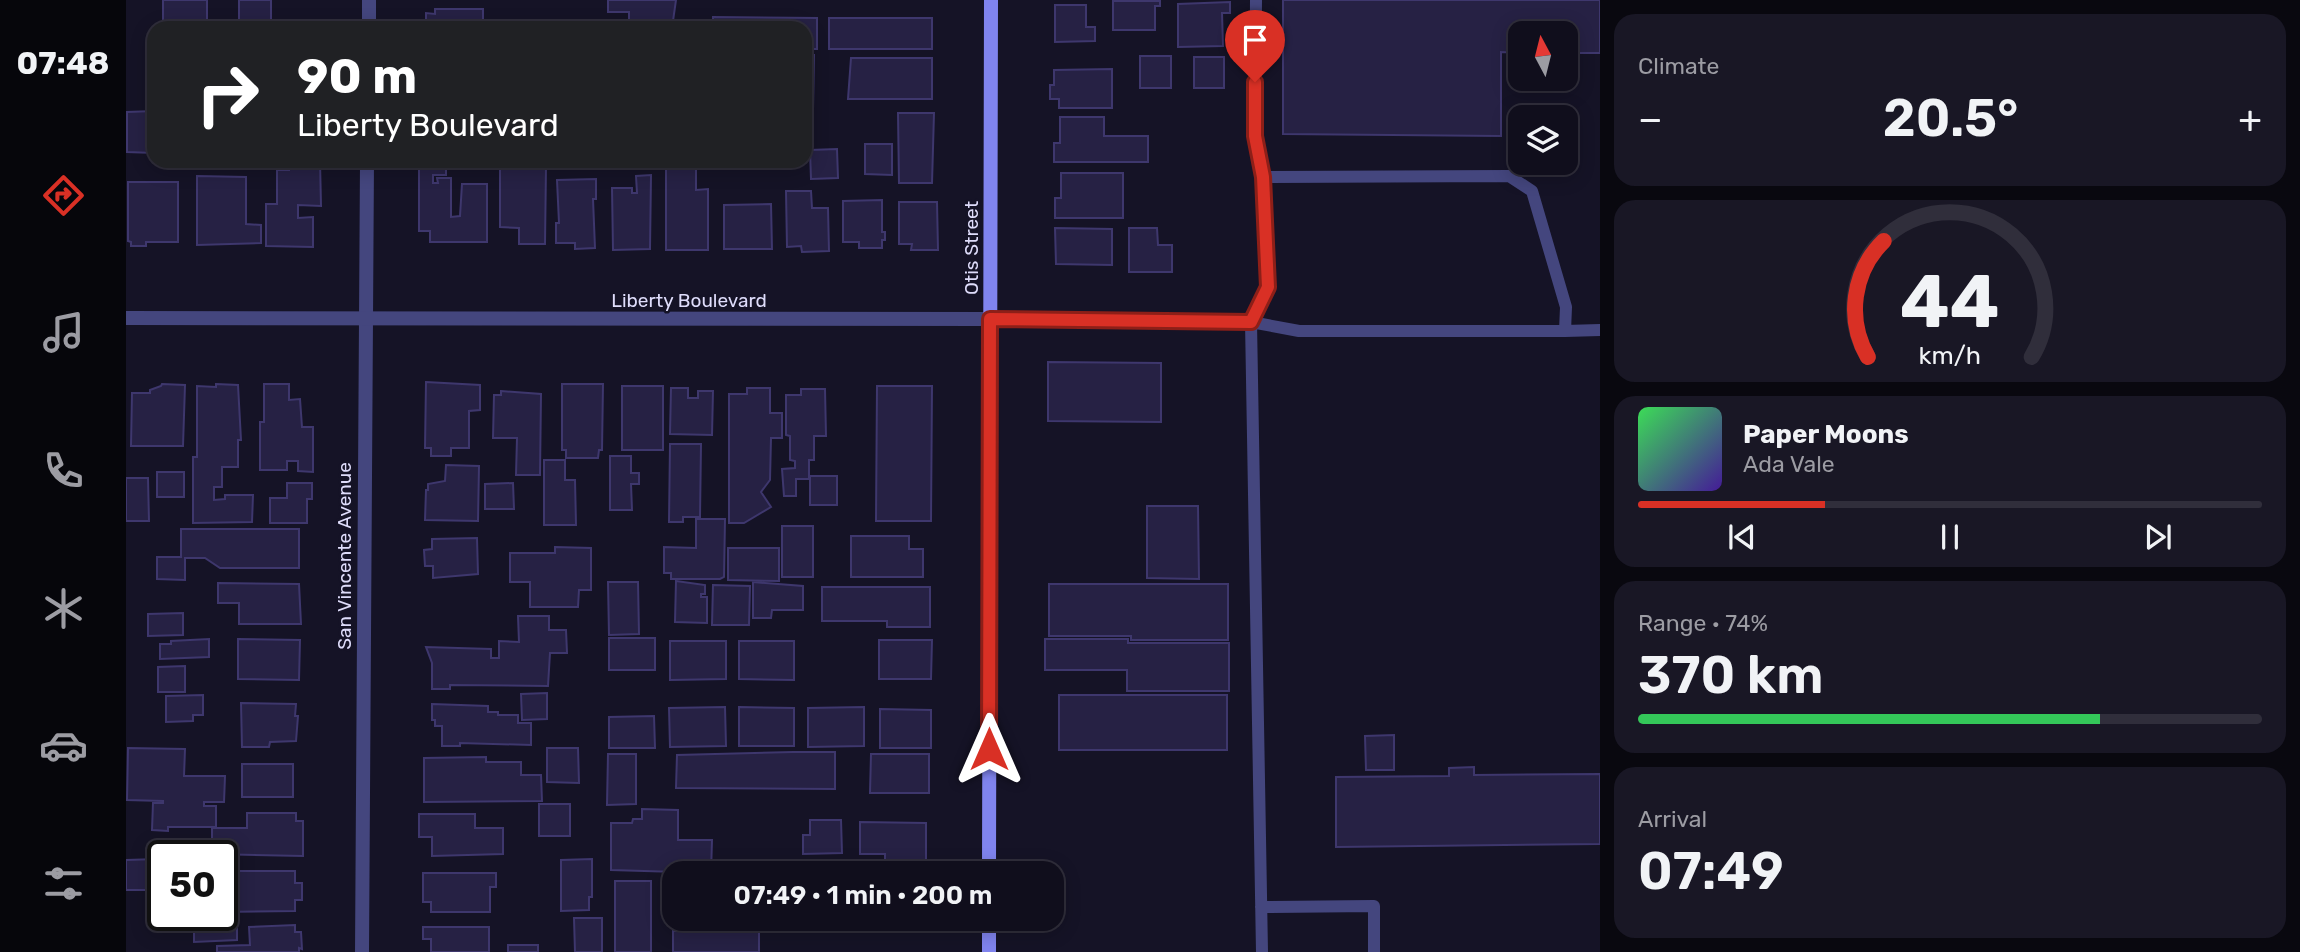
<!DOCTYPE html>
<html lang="en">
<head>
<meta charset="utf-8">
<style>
	:root { --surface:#100e1c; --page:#191725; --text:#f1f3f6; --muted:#9c9ca3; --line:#302e3b; --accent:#d93025 }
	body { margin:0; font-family:Rubik,sans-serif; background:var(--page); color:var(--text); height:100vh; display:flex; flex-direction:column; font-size:26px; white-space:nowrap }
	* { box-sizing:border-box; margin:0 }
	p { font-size:23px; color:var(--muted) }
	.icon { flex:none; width:38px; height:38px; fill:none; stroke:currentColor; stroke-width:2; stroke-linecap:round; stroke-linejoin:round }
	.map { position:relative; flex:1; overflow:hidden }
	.drawer { display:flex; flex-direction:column; gap:14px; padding:14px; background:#09080f; width:700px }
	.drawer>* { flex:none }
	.guide { position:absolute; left:21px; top:21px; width:665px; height:147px; border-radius:21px; box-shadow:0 4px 18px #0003,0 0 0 2px var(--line); background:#202124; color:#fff; overflow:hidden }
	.needle { width:46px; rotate:353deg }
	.controls { position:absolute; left:1382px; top:21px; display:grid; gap:14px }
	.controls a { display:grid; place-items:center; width:70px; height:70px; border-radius:14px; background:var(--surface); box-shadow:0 4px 18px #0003,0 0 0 2px var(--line); font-size:35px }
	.speed { position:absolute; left:21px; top:840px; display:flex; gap:14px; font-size:35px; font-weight:700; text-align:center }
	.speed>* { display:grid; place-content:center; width:91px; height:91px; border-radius:50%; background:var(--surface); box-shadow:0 4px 18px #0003,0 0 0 2px var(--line); line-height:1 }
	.speed .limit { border:4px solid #111; border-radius:10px; background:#fff; color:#111 }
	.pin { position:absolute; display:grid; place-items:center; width:60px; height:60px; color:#fff; margin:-72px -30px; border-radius:50% 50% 50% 0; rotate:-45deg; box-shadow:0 0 7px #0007 }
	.pin .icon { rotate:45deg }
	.me { position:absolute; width:77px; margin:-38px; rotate:0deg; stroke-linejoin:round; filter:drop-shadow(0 0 5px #0008) }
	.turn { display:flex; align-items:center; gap:24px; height:147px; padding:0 35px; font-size:32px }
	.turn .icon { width:91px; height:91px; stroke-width:2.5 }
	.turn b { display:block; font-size:49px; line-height:60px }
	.big { font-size:52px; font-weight:600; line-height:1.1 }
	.drawer .tile { flex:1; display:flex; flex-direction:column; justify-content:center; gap:10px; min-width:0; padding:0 24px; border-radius:21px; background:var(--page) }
	.drawer .dial { align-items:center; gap:0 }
	.dial svg { height:182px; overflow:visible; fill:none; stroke:var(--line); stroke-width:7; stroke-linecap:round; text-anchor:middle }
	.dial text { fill:var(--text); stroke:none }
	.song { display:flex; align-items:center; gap:21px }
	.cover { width:84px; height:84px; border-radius:10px; background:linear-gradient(135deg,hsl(130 70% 55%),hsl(260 70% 35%)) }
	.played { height:7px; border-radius:4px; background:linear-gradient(90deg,var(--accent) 30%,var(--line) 30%) }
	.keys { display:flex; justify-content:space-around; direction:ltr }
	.heat { display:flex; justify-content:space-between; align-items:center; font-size:38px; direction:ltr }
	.charge { height:10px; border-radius:5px; background:linear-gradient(90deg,#34c759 74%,var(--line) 0) }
	.trip { position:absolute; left:536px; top:861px; width:402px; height:70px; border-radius:21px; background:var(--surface); box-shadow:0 4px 18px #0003,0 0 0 2px var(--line); font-weight:600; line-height:70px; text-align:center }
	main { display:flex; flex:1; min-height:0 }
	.tab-bar { display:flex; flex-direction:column; width:126px; justify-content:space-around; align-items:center; background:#06060b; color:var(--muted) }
	.tab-bar .icon { width:49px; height:49px }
	.tab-bar .selected { color:var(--accent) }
	.tab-bar b { font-size:32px; color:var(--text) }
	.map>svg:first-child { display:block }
</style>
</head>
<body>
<main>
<nav class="tab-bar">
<b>07:48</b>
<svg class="icon selected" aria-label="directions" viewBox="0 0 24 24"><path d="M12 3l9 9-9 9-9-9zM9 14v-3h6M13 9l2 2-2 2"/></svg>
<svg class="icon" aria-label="music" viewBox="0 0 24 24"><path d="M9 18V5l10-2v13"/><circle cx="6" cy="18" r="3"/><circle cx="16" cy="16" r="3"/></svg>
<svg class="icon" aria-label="phone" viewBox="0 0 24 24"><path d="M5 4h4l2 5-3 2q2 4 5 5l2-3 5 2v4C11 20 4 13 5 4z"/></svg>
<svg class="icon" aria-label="climate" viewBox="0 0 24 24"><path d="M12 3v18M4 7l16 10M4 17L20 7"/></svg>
<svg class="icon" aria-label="car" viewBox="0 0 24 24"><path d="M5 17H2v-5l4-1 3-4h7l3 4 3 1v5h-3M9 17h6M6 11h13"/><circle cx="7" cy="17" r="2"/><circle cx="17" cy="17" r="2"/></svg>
<svg class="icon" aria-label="filters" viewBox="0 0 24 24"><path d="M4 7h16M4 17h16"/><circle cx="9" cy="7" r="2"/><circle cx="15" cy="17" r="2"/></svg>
</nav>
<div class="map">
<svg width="1474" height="952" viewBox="0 0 1474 952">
	<rect width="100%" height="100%" fill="#151326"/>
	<path fill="#262144" stroke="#3e376d" stroke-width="2" d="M 37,0 L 81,0 L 81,21 L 37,22 Z
		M 113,0 L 145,0 L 145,22 L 113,22 Z
		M 482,0 L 550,0 L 547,21 L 587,21 L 587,17 L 691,18 L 691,49 L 679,49 L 679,28 L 503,28 L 503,12 L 482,12 Z
		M 1157,0 L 1474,0 L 1474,53 L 1440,53 L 1440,33 L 1395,33 L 1395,53 L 1375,52 L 1375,136 L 1157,134 Z
		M 987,1 L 1034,1 L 1034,6 L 1029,6 L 1029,30 L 987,30 Z
		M 1104,2 L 1104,13 L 1096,13 L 1097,46 L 1052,47 L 1052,4 Z
		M 929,5 L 960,5 L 960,27 L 969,27 L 969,41 L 929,42 Z
		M 309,9 L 357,9 L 357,20 L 383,20 L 384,28 L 300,28 L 300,13 L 309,14 Z
		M 703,18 L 806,18 L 806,49 L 703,49 Z
		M 679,55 L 688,55 L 687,110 L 679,110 Z
		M 1014,56 L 1045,56 L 1045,88 L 1014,88 Z
		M 1068,57 L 1098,57 L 1098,88 L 1068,88 Z
		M 725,58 L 806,58 L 806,99 L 722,99 Z
		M 986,69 L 986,108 L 933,108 L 933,99 L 924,99 L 924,85 L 928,85 L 928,70 Z
		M 28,111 L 28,153 L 1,152 L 1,112 Z
		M 772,113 L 808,113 L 806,183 L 773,183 Z
		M 934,117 L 978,117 L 978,136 L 1022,136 L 1022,162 L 928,162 L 928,143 L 934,143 Z
		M 739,144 L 766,144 L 766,175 L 739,174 Z
		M 711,149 L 712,178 L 685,179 L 684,150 Z
		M 163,161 L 194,161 L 195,206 L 172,205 L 172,218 L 187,217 L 187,247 L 140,246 L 140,204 L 151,204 L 151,170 L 163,170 Z
		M 293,161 L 320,161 L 320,175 L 307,175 L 307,183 L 312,183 L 311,178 L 325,178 L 325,217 L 334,216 L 336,184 L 361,184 L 361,242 L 304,242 L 304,231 L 293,231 Z
		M 380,161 L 408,161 L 408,167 L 420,166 L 419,244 L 393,244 L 393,228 L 374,227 L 374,167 L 380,167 Z
		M 540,161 L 570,161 L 570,190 L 582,189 L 582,250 L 540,250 Z
		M 935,173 L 997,173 L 997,218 L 929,218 L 929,198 L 935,198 Z
		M 525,175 L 524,249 L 487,250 L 486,188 L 506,188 L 506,193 L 511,193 L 510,176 Z
		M 71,176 L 120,177 L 120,224 L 135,225 L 135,243 L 71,245 Z
		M 470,179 L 470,199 L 467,199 L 469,248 L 449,249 L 449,243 L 430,243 L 430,223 L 433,223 L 431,180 Z
		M 2,182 L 52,182 L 52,242 L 20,242 L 20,246 L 5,246 L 5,242 L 2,241 Z
		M 660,191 L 685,191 L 686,208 L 702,208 L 703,251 L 676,252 L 675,246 L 661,247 Z
		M 756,200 L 756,232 L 759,232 L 759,240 L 756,240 L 756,248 L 733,248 L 733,242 L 717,242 L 717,201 Z
		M 773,202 L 811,202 L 812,250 L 785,250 L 786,244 L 773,244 Z
		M 645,204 L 646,249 L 598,249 L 598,205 Z
		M 929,228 L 986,229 L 986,265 L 930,264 Z
		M 1003,228 L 1031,228 L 1032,245 L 1046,245 L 1046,272 L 1003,272 Z
		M 922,362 L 1035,363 L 1035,422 L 922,421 Z
		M 300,382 L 354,385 L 354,410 L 343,411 L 343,448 L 325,448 L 325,456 L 305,456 L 305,448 L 299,448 Z
		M 36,384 L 59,385 L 57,446 L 5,446 L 6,393 L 24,393 L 24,390 L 35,386 Z
		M 90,384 L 112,385 L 115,440 L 112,440 L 112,467 L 96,467 L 96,487 L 88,487 L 88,500 L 99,499 L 99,495 L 127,495 L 126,522 L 67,523 L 67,457 L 71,457 L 71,386 L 90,387 Z
		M 138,384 L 163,384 L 163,400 L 174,399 L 176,427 L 187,427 L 187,472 L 172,471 L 172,461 L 161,461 L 161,470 L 134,470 L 134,422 L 138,422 Z
		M 436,384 L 477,384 L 476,450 L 473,450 L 472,458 L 440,458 L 440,450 L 436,450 Z
		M 496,386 L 537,386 L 537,450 L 496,450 Z
		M 751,386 L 806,386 L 805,521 L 750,521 Z
		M 545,388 L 562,388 L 562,398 L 572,398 L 572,391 L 587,391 L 586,435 L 544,434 Z
		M 621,388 L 644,388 L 644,413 L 656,413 L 656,438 L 645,438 L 644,480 L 635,492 L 645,507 L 618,523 L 603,523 L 603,394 L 621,394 Z
		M 675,389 L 699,389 L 700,436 L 688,436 L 688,460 L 683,460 L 683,479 L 670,479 L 670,496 L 658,496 L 656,469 L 669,468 L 669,461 L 664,460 L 664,436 L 660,435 L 660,395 L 675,395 Z
		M 375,391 L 415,394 L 414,475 L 390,475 L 391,438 L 367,438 L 368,395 L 375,395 Z
		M 544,444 L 575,444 L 574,517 L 557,517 L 557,522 L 543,522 Z
		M 484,456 L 505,456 L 505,473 L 513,473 L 513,484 L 505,484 L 506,510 L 484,510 Z
		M 418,460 L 439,460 L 439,480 L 449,480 L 450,525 L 418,525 Z
		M 320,465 L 353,466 L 352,521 L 299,520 L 300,490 L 302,490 L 302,484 L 319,481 Z
		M 31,472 L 58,472 L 58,497 L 31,497 Z
		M 684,476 L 711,476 L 711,505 L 684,505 Z
		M 0,478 L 22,478 L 23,521 L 0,521 Z
		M 161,483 L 186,483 L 186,499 L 181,499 L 181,523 L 144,523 L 144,498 L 161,498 Z
		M 387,483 L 388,509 L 359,509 L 359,484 Z
		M 1021,506 L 1072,506 L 1073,579 L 1021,578 Z
		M 570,519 L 599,519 L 598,577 L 594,579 L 545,579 L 545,573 L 538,573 L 538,547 L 570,548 Z
		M 656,526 L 687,526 L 687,577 L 656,577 Z
		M 55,529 L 173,529 L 173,568 L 94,568 L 79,558 L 59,558 L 59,580 L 31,579 L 31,557 L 55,557 Z
		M 725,536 L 783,536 L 783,549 L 797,549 L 797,577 L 725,577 Z
		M 351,538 L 352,574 L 307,578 L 307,566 L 299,566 L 298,550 L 306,549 L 306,539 Z
		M 429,547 L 465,548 L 465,590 L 453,590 L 452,607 L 404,607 L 404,582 L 384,582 L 384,553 L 429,553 Z
		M 602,548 L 653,548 L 653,581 L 602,580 Z
		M 550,581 L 579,585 L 579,594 L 575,594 L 575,597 L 581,597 L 581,623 L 549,622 Z
		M 482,582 L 512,582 L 513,634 L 483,635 Z
		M 627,582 L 677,586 L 677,610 L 646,610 L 645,618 L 627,618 Z
		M 92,583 L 173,584 L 175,624 L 113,624 L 113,603 L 92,603 Z
		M 923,584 L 1102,584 L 1102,640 L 1005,640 L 1005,636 L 923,636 Z
		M 587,585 L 624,586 L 623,625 L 586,625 Z
		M 696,587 L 804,587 L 804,627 L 761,627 L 761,621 L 696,621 Z
		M 57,613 L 57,635 L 22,636 L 22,614 Z
		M 392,616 L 423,616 L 423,630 L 440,630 L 441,653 L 424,653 L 422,686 L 324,685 L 324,689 L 306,689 L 306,663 L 300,647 L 365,649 L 365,658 L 373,658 L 373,641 L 393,642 Z
		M 483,638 L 529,638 L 529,670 L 483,670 Z
		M 83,639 L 83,657 L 34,659 L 34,644 L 45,644 L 45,641 Z
		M 112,639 L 174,640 L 173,680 L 112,679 Z
		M 919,639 L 1002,639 L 1002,643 L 1103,643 L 1103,691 L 1001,691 L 1001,670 L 919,670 Z
		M 753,640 L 806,640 L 805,679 L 753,679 Z
		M 544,641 L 600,641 L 600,679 L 544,680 Z
		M 613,641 L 668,641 L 668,680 L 613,679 Z
		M 59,666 L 59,692 L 32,692 L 32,667 Z
		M 421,693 L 421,719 L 396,720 L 395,694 Z
		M 77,695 L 77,715 L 67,715 L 67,721 L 40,722 L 40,696 Z
		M 933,695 L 1101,695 L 1101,750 L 933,750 Z
		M 115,703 L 170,704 L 169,716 L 172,716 L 170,741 L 144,742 L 143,747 L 116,747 Z
		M 306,704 L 362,706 L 362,712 L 372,712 L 372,715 L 392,715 L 392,723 L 405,723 L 405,745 L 334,743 L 334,746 L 316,746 L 316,726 L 309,726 L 309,720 L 306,720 Z
		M 599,707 L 600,746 L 544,747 L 543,708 Z
		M 613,707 L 668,708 L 668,746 L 613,746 Z
		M 738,707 L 738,746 L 682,747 L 682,708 Z
		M 754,709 L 805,710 L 805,748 L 754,748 Z
		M 528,716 L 529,748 L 483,748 L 483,717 Z
		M 1268,735 L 1268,770 L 1240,770 L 1239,736 Z
		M 2,748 L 59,749 L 58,776 L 99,776 L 98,802 L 78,802 L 78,806 L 90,806 L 90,827 L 42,827 L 42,831 L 26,830 L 27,803 L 37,803 L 37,801 L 1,800 Z
		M 421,748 L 452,748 L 453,783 L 421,782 Z
		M 667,752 L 709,752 L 709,789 L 550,788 L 551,755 Z
		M 482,754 L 510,754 L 510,804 L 481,805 Z
		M 745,754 L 803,754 L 803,793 L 744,793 Z
		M 360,757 L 360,762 L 395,762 L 395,775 L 415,775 L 416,801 L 298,802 L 298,758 Z
		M 116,764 L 167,764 L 167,797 L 116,797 Z
		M 1348,767 L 1348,775 L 1474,774 L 1474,844 L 1210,847 L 1210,777 L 1323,776 L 1323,768 Z
		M 413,804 L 444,804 L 444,836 L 413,836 Z
		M 516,809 L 552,810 L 552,840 L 586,840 L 585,873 L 485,870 L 485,823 L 506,823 L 507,819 L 516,819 Z
		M 121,813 L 170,813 L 170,821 L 177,821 L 177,856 L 86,854 L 86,828 L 121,828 Z
		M 293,814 L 349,814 L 349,828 L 377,828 L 377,854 L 306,856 L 306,837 L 293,837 Z
		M 684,820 L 715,820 L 716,853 L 677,854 L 677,835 L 684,835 Z
		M 734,822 L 800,823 L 800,871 L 759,868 L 759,854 L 734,854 Z
		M 31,859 L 32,890 L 0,890 L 0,860 Z
		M 466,859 L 466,897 L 463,897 L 463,910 L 435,911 L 435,860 Z
		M 96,871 L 169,871 L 169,883 L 176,883 L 176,900 L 169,900 L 169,911 L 96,912 Z
		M 297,873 L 370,873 L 370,887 L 364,887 L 364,912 L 305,912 L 305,902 L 297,902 Z
		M 489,881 L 525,881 L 525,952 L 489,952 Z
		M 68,915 L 111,916 L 111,940 L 68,942 Z
		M 448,918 L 476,918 L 476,952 L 449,952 Z
		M 716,919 L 752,919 L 752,922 L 738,922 L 738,926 L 729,927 L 729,922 L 716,922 Z
		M 765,919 L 800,919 L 800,923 L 765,923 Z
		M 169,925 L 169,932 L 175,932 L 176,949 L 173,948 L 173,952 L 91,952 L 91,946 L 124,945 L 123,927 Z
		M 297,927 L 363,927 L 363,952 L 305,952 L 305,939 L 297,939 Z
		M 560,928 L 566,928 L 566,931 L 616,931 L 616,929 L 633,932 L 633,952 L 547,952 L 547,931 L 560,931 Z
		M 382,945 L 412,945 L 412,952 L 382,952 Z"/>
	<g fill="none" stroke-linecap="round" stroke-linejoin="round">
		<path stroke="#44467e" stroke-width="12" d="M 1130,0 L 1129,136 L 1137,177 L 1142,287 L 1125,322 L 1136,952
			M 1125,322 L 1173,331 L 1439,331 L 1440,307 L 1406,191 L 1383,176 L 1137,177
			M 1439,331 L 1474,330
			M 1135,907 L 1248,906 L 1248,952"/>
		<path stroke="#44467e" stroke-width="14" d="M 243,28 L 243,0
			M 864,319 L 1125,322
			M 236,952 L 241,161"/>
		<path stroke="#44467e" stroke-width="14" d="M 0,318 L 864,319"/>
		<path stroke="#8084ee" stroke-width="14" d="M 863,873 L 865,0
			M 863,952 L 863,919"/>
	</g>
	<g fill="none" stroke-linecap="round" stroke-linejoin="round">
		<defs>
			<path id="route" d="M 863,749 L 864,319 L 1125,322 L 1142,287 L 1137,177 L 1129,136 L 1129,82"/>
		</defs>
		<use href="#route" stroke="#8d1f18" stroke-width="18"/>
		<use href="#route" stroke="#d93025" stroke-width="12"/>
	</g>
	<g text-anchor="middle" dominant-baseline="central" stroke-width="5" stroke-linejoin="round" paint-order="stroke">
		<g font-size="19" fill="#dedcfa" stroke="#151326">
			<text transform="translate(845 248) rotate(-90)">Otis Street</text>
			<text x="563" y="300">Liberty Boulevard</text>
			<text transform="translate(218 556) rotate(-90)">San Vincente Avenue</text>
		</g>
	</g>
</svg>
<div class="controls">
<a><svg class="needle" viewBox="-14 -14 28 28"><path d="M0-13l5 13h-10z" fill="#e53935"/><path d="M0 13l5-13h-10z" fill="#9c9ca3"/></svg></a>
<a><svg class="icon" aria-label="layers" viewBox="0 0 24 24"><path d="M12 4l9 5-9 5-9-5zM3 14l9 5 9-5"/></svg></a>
</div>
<div class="speed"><div class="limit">50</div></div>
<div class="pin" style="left:1129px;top:82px;background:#d93025"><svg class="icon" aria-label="arrive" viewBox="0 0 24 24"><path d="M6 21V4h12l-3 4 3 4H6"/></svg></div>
<svg class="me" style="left:863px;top:749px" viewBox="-20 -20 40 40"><path d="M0-17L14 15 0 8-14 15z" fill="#d93025" stroke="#fff" stroke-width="4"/></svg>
<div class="trip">07:49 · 1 min · 200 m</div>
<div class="guide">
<div class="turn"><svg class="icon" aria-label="right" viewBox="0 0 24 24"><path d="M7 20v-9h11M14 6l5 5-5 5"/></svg><div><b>90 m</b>Liberty Boulevard</div></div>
</div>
</div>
<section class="drawer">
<div class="tile"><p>Climate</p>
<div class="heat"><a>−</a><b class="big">20.5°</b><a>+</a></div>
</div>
<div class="tile dial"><svg viewBox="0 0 100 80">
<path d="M14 69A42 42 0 1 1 86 69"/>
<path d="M14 69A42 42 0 0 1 21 18" stroke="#d93025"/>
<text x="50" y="56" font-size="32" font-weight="700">44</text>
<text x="50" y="72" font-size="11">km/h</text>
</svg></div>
<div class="tile">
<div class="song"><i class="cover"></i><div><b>Paper Moons</b><p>Ada Vale</p></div></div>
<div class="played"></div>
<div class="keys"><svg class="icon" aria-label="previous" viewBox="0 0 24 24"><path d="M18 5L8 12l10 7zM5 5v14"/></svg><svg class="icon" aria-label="pause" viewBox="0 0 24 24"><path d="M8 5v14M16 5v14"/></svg><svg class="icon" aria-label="next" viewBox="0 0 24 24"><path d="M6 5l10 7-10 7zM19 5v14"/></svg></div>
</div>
<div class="tile"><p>Range · 74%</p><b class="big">370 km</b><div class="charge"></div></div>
<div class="tile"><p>Arrival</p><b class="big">07:49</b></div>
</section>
</main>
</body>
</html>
